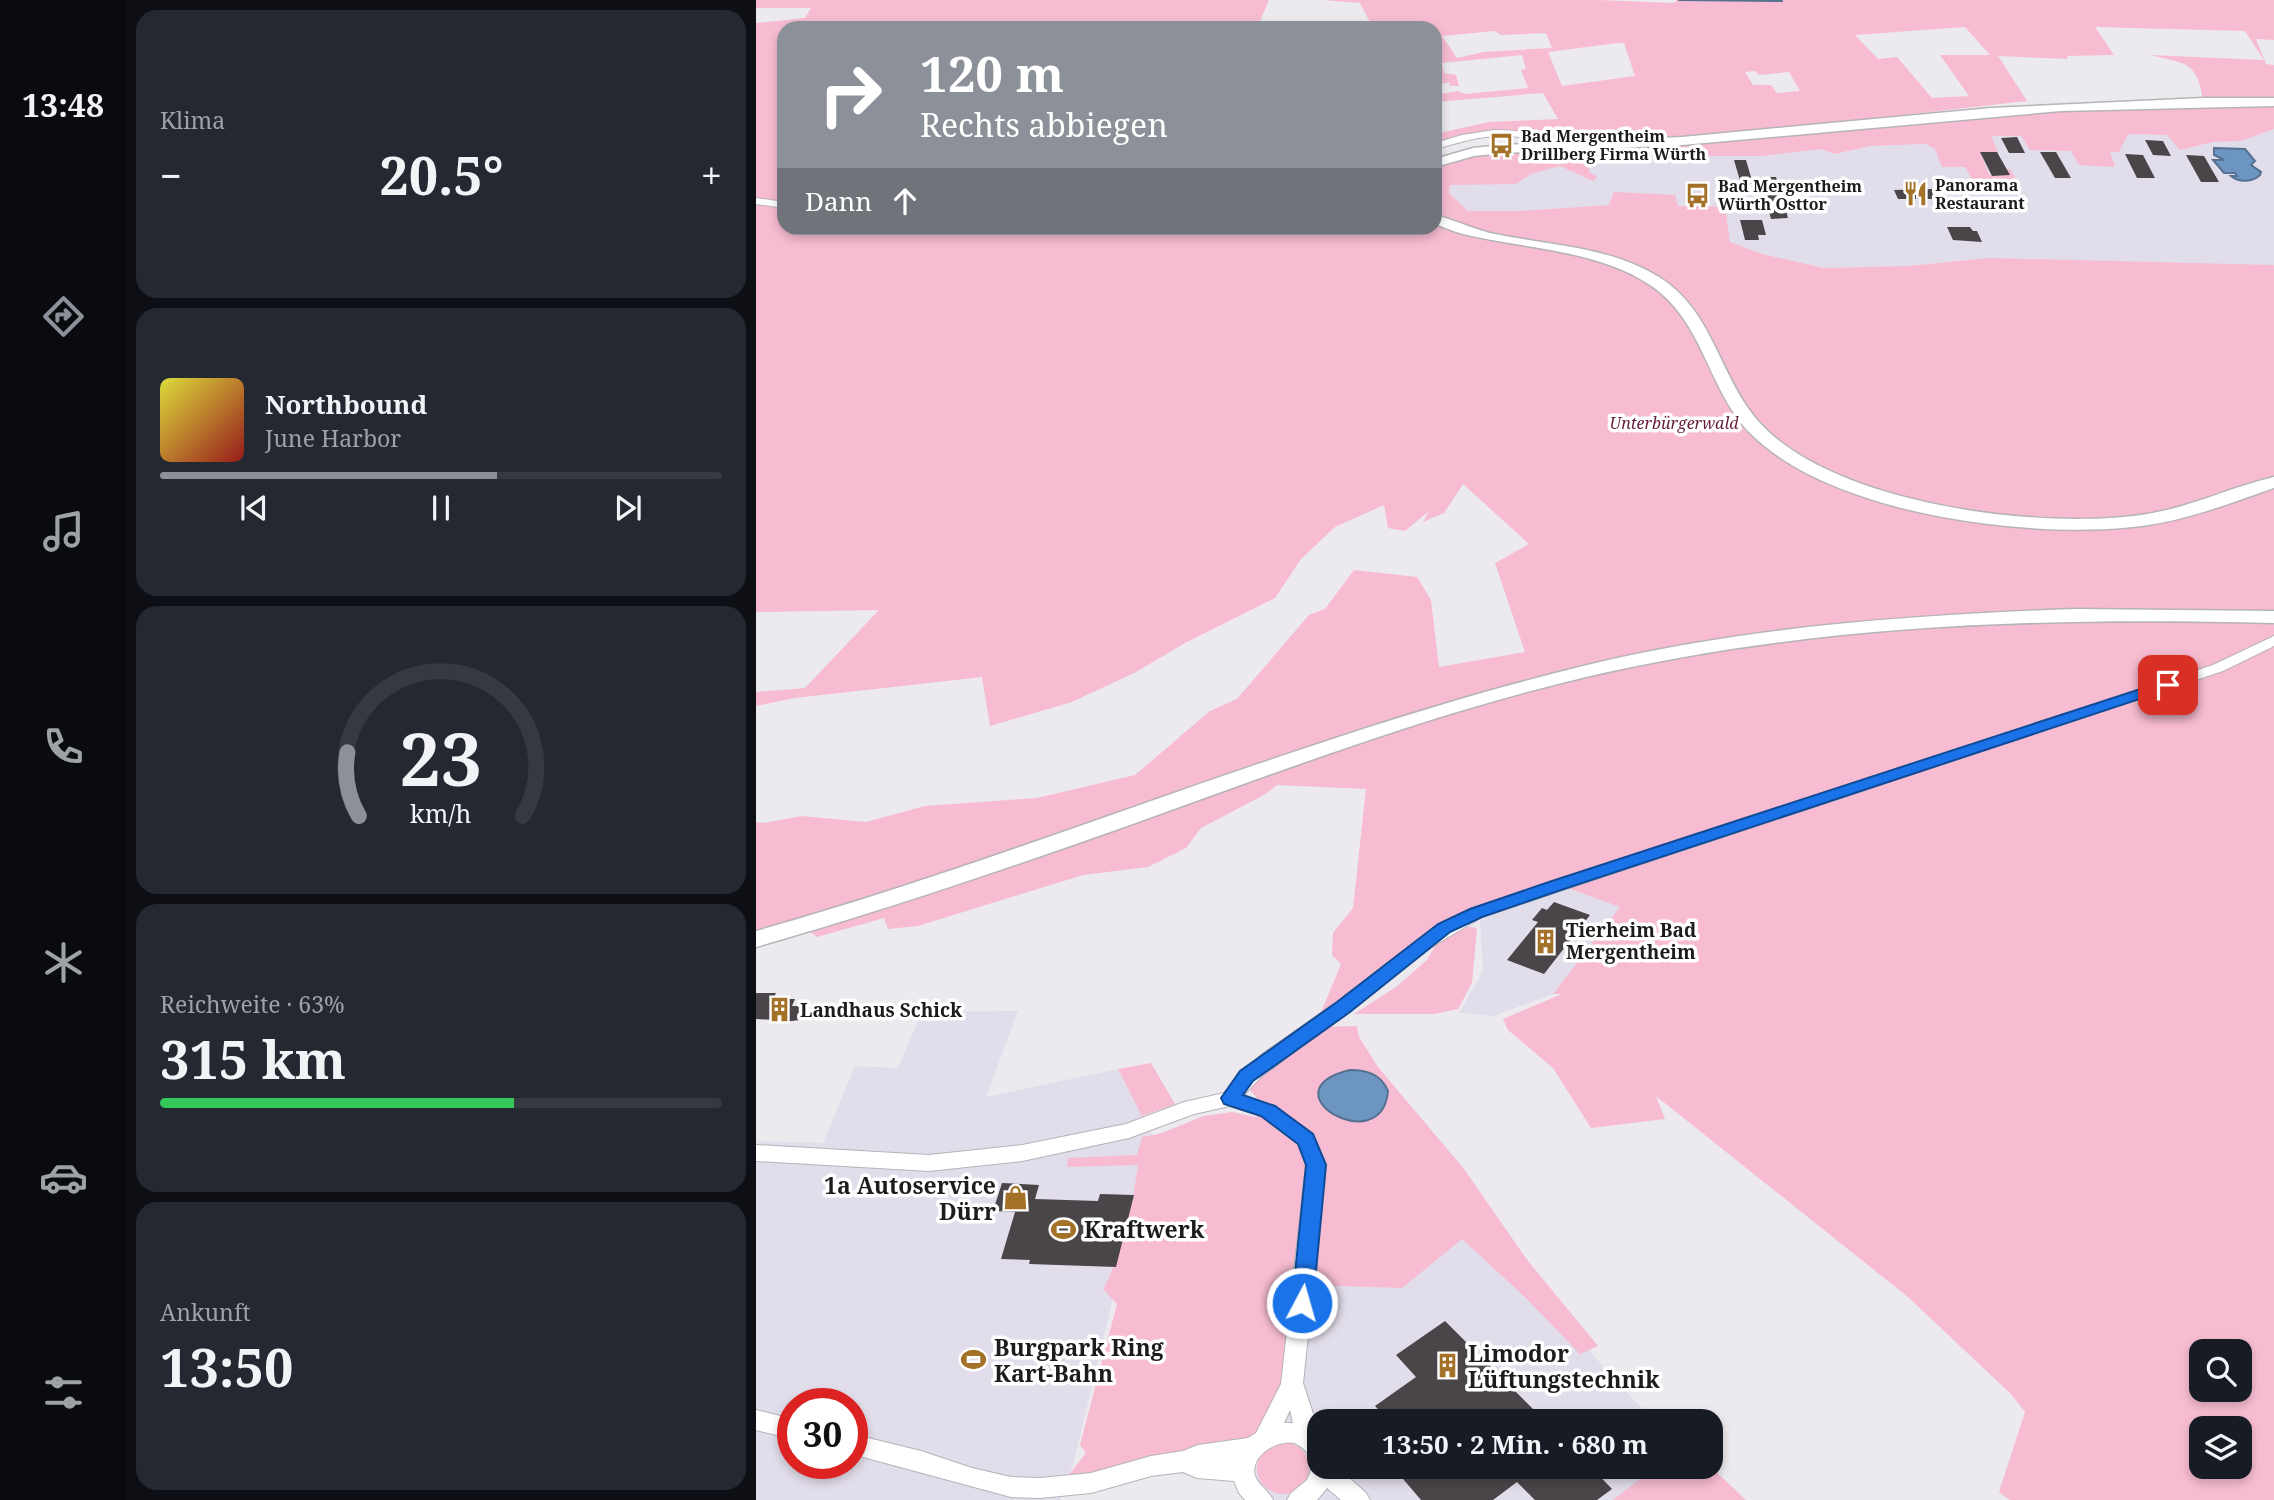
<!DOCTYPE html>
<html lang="de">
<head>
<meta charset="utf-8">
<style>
	:root { --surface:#171b24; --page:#242831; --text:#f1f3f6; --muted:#9ea1a6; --line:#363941; --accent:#8c9099 }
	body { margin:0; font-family:"Noto Serif",serif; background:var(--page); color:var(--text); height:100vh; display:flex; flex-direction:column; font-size:26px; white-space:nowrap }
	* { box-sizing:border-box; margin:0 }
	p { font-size:23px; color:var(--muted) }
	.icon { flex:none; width:38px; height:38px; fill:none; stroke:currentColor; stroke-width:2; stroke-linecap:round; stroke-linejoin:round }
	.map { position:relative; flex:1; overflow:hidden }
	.drawer { display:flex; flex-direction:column; gap:10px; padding:10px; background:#0d0f14; width:630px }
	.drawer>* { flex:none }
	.guide { position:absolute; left:21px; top:21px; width:665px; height:214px; border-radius:21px; box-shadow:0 4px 10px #0003; background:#8c9099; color:#fff; overflow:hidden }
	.controls { position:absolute; left:1433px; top:1339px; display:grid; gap:14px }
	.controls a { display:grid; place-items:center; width:63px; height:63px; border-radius:14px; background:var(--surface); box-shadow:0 4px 10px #0003; font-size:35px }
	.speed { position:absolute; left:21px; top:1388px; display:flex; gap:14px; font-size:35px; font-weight:700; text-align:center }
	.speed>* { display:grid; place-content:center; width:91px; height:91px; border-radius:50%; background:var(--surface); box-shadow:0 4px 10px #0003; line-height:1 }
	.speed .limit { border:10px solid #d22; background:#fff; color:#111 }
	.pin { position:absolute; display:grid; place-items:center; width:60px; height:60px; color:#fff; margin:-30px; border-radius:14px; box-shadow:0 4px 10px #0006 }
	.me { position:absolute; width:77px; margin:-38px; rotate:6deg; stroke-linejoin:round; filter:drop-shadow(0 0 5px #0008) }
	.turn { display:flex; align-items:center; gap:24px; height:147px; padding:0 28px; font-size:32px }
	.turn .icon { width:91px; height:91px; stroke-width:2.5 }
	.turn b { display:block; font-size:49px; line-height:60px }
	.then { display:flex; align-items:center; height:66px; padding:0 28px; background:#0003; gap:14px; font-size:26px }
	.big { font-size:52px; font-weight:700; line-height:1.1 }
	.drawer .card { flex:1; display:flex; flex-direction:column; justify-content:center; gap:10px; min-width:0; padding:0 24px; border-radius:21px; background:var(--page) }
	.drawer .dial { align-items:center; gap:0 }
	.dial svg { height:182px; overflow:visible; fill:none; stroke:var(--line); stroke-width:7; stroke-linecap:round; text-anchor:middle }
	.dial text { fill:var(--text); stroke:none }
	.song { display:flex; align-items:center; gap:21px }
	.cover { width:84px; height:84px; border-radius:10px; background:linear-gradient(135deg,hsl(60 70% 55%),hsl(0 70% 35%)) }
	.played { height:7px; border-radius:4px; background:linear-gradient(90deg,var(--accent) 60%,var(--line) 60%) }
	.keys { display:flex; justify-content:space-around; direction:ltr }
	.heat { display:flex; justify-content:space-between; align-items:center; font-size:38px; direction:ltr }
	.charge { height:10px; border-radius:5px; background:linear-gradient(90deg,#34c759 63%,var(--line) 0) }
	.trip { position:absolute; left:551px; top:1409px; width:416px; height:70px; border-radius:21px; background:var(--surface); box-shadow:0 4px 10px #0003; font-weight:700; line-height:70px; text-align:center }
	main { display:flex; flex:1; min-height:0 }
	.dock { display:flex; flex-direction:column; width:126px; justify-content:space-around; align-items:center; background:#090b0e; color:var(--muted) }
	.dock .icon { width:49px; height:49px }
	.dock .on { color:var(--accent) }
	.dock b { font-size:32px; color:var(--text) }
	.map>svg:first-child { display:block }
</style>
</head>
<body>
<main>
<nav class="dock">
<b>13:48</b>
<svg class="icon on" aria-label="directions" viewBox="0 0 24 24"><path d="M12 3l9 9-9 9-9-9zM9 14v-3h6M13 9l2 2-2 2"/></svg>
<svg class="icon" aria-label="music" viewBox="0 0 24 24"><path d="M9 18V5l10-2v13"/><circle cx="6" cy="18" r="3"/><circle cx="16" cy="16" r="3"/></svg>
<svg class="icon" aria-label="phone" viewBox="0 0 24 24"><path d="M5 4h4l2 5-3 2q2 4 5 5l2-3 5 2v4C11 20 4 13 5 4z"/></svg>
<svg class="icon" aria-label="climate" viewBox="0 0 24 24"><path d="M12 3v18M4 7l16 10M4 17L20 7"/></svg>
<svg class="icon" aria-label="car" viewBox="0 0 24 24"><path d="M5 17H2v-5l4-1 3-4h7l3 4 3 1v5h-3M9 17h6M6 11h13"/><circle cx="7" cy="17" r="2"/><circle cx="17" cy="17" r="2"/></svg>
<svg class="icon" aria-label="filters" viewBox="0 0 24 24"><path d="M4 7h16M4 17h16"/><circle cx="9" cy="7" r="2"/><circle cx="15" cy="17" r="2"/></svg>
</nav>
<section class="drawer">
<div class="card"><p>Klima</p>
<div class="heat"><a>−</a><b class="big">20.5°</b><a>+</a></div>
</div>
<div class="card">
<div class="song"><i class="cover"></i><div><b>Northbound</b><p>June Harbor</p></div></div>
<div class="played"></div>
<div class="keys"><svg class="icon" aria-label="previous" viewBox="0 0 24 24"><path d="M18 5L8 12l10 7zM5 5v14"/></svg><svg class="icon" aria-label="pause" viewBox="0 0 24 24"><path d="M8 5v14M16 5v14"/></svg><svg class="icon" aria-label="next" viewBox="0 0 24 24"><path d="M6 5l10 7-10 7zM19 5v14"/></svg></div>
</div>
<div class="card dial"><svg viewBox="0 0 100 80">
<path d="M14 69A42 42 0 1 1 86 69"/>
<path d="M14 69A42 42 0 0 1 9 41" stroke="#8c9099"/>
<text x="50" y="56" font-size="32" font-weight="700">23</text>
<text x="50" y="72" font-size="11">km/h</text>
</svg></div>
<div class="card"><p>Reichweite · 63%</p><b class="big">315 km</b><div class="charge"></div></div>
<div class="card"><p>Ankunft</p><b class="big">13:50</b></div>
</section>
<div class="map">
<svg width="1518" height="1500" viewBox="0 0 1518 1500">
	<rect width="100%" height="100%" fill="#ece9ef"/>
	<path fill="#e2ddea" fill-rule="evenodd" d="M 1518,129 L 1518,274 L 1217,259 L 1152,266 L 1068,268 L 1006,254 L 974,242 L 922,206 L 853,205 L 763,211 L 712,211 L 693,193 L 693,185 L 773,173 L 813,164 L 833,154 L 1065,149 L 1079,154 L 1115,146 L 1170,144 L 1179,149 L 1241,151 L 1234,136 L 1265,136 L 1274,150 L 1316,151 L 1359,167 L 1353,152 L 1372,134 L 1412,135 L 1424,150 L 1457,142 L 1485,141 Z
		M 809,887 L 865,907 L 797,994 L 737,1016 L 703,1013 L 727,971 L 724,920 Z
		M 262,1011 L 230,1097 L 362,1069 L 396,1135 L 318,1461 L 304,1500 L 0,1500 L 0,1141 L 67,1143 L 99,1066 L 142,1068 L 166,1012 ZM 37,1404 L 96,1404 L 96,1463 L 37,1463 Z
		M 734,1219 L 847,1367 L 898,1421 L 564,1421 L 564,1466 L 913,1467 L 872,1500 L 495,1500 L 537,1256 Z"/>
	<path fill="#f7bcd1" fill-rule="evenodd" d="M 0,0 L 513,0 L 501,28 L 28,28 L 28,228 L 519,228 L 524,232 L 538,228 L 540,231 L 559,229 L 562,233 L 580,228 L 679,228 L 680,155 L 768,151 L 803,165 L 794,146 C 751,130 723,136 679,146 L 679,134 L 733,122 L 802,119 L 787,93 L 679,102 L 685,97 L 679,95 L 702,91 L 709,94 L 772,88 L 765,70 L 770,69 L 766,55 L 686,63 L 688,73 L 700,75 L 703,86 L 694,86 L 693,82 L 679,86 L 679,28 L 617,28 L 604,3 L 567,0 L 842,0 L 918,3 L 921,0 L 1518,0 L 1518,40 L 1500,39 L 1510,64 L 1518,65 L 1518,129 L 1485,141 L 1457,142 L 1424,150 L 1411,135 L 1372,134 L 1363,152 L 1354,152 L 1359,167 L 1323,165 L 1315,151 L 1274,150 L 1265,136 L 1235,136 L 1242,152 L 1224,152 L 1233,175 L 1253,175 L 1250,169 L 1254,169 L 1262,183 L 1218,182 L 1209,167 L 1186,167 L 1179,149 L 1170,144 L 1115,146 L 1078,154 L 1065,149 L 1006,156 L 928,156 L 925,152 L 834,154 L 833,172 L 841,177 L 837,181 L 804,166 L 775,174 L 760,184 L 694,185 L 693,193 L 712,211 L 763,211 L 853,205 L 858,192 L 919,195 L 922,206 L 969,207 L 974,242 L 1006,254 L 1068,268 L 1152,266 L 1232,258 L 1518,265 L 1518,1500 L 1254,1500 L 1243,1492 L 1269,1412 L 1255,1394 L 1152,1297 L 900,1096 L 909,1119 L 835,1128 L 797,1068 L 752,1030 L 747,1019 L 806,994 L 797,994 L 864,907 L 809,887 L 688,928 L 561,1027 L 601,1026 L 603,1037 L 622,1067 L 708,1169 L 772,1261 L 842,1346 L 824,1354 L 770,1298 L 706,1239 L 646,1288 L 549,1285 L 536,1384 L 509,1438 L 304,1486 L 330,1453 L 324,1445 L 361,1304 L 347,1289 C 363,1261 367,1237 368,1205 L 376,1205 L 382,1165 L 311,1167 L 312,1158 L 381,1155 L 386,1137 L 403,1134 L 448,1116 L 476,1112 L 500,1117 L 512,1111 L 494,1090 L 498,1078 L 559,1027 L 585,964 L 576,955 L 577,933 L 597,908 L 610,789 L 521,785 L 508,795 L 445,828 L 430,848 L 392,867 L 327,875 L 162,926 L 132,929 L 128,918 L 61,937 L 53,931 L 0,945 L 0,822 L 8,823 L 46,816 L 110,822 L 169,806 L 281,798 L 379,775 L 454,711 L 481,699 L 553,615 L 569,609 L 598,570 L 661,577 L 675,600 L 683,667 L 769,652 L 739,563 L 773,544 L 707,484 L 688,513 L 667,522 L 673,511 L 649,531 L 632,528 L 628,505 L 579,527 L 545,559 L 519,598 L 429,643 L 380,672 L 316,702 L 234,726 L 226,677 L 39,698 L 0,706 L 0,692 L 49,688 L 123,610 L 0,612 L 0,23 L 49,18 L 55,8 L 0,8 ZM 1209,27 L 1234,55 L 1184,55 L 1213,96 L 1176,98 L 1141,57 L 1122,59 L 1099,35 ZM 1339,27 L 1489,31 L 1508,60 L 1394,55 C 1429,64 1441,60 1447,100 L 1246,109 L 1021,129 L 1271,101 L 1242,56 L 1312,59 L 1311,56 L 1358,55 ZM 739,31 L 745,35 L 790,33 L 796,48 L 727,52 L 701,58 L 686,36 ZM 861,43 L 868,43 L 879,76 L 806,86 L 792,52 ZM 999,71 L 1003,75 L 1033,72 L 1044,91 L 1021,93 L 1015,85 L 997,85 L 989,72 ZM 1446,1351 L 1484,1351 L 1484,1390 L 1446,1390 ZM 1446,1428 L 1484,1428 L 1484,1466 L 1446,1466 Z
		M 708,926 L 721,928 L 716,983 L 702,1009 L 678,1014 L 598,1014 L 640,987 L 671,960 L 683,939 Z
		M 395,1063 L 419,1104 L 386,1116 L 362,1069 Z
		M501 1468a26 26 0 1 1 52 0a26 26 0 1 1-52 0Z
		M 900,1467 L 955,1467 L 990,1500 L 857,1500 Z"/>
	<path fill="#6d95c1" stroke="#557090" stroke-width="2" d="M 1458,148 L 1489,149 L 1499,161 L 1495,165 L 1505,172 L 1504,175 C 1497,182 1483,183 1475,176 L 1481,176 L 1479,173 L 1468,173 L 1457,160 L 1468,160 L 1458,155 Z
		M 594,1070 C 611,1070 625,1074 632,1091 C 626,1161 507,1091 594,1070 Z"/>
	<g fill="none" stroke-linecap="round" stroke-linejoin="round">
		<path stroke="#557090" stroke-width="2" d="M 923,0 L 1026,1"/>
	</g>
	<path fill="#4a4549" d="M 1261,137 L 1269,153 L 1253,153 L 1245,138 Z
		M 1389,140 L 1407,141 L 1415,156 L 1397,155 Z
		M 1224,152 L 1241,152 L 1254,175 L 1236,176 Z
		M 1284,152 L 1300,152 L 1315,178 L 1299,178 Z
		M 1369,154 L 1387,155 L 1399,178 L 1381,178 Z
		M 1430,155 L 1448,156 L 1463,182 L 1445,182 Z
		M 978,160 L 990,160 L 997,184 L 985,184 Z
		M 1004,177 L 1020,177 L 1032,218 L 1015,219 Z
		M 1177,189 L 1181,199 L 1142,199 L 1138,190 Z
		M 984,220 L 1006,220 L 1010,235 L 1002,235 L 1003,240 L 989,240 Z
		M 1191,227 L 1214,227 L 1217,231 L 1221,231 L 1226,242 L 1197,240 Z
		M 798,902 L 834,915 L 788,974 L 751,960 L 782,922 L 776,920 L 786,908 L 791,910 Z
		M 0,993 L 20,993 L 17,999 L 39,999 L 36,1006 L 49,1006 L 44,1020 L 19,1023 L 20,1020 L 0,1019 Z
		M 246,1183 L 283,1185 L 279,1199 L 342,1201 L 344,1194 L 378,1195 L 360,1267 L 273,1264 L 274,1260 L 245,1259 L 259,1212 L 237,1211 Z
		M 689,1321 L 789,1421 L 633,1421 L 619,1406 L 660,1377 L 640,1355 Z
		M 636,1466 L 834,1466 L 856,1489 L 841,1500 L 779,1500 L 761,1482 L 737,1500 L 665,1500 Z"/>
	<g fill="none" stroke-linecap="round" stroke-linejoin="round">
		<defs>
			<path id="minor" d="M 738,130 C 759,130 782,132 799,146 L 794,149 C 785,146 778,140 768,138 C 738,131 708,141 679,149 L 679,143 L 706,135 Z
				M 0,198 L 28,202 L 28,208 L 0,204 Z
				M 1518,636 L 1518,646 L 1467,671 L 726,917 L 674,948 L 505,1077 L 487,1096 L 519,1106 L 557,1135 L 570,1165 L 547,1383 L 564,1435 L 564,1466 L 580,1466 L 610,1493 L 614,1500 L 585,1500 L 571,1488 L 561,1500 L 531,1500 L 535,1493 L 551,1480 L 560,1459 C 552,1455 547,1446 538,1443 C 520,1439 491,1458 500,1478 C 504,1486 513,1491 517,1500 L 489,1500 L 483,1493 L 478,1481 L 441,1478 L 427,1472 L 395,1476 L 335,1493 L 284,1498 L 255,1497 L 96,1454 L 96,1434 L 165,1451 L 216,1468 L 255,1477 L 284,1478 L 335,1473 L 395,1456 L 427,1451 L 442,1445 L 492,1438 L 500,1433 L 525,1384 L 550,1165 L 542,1144 L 505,1116 L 474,1106 L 438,1114 L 373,1138 L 266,1161 L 173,1171 L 0,1161 L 0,1145 L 173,1155 L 266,1145 L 370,1124 L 428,1102 L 468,1093 L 505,1055 L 581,1002 L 661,940 L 714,909 L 1457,665 ZM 534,1410 L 537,1423 L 528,1423 Z
				M 0,1410 L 37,1419 L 37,1439 L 0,1430 Z"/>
			<path id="secondary" d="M 1447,98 L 1518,98 L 1518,106 L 1305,111 L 926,145 L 746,153 L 718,156 L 679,167 L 679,159 L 717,148 L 746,145 L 926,137 L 1235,108 Z
				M 679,215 C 698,220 715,228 734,233 C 790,245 853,246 903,277 C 958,311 963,378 1004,423 C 1078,505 1287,531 1391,514 C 1435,507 1475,487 1518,477 L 1518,488 C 1475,503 1431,520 1386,526 C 1276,540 1073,515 993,432 C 951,387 947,320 894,285 C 839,248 762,249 700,232 L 679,224 Z
				M 1319,609 L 1518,611 L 1518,623 C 1287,617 1056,624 830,677 C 674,714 524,771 374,825 C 250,869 126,911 0,947 L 0,931 C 277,853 543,736 823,667 C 985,627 1153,615 1319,609 Z"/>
		</defs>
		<use href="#minor" stroke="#b6b3b9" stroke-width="2"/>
		<use href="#secondary" stroke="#b6b3b9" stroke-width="3"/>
		<use href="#minor" fill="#fff" fill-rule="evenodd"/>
		<use href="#secondary" fill="#fff" fill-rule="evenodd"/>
	</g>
	<path fill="#1a73e8" stroke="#114b97" stroke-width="2" d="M 1412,680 L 1419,685 L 1417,688 L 805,890 L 726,917 L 694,932 L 594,1012 L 497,1081 L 487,1095 L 519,1106 L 557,1134 L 570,1165 L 557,1303 L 554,1309 L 546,1312 L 539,1309 L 536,1303 L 550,1165 L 542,1144 L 505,1116 L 468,1104 L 465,1098 L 484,1071 L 581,1002 L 682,924 L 714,909 L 793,882 Z"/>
	<defs>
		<symbol id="bus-bare" viewBox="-9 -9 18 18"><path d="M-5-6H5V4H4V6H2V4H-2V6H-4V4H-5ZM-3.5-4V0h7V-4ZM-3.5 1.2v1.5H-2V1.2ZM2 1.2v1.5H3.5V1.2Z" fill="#a37228" stroke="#fff" stroke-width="2.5" paint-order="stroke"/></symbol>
		<symbol id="restaurant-bare" viewBox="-9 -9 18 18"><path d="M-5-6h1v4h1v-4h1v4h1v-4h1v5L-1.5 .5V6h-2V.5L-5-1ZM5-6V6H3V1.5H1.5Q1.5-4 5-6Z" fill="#a37228" stroke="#fff" stroke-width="2.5" paint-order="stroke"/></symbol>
		<symbol id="building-bare" viewBox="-9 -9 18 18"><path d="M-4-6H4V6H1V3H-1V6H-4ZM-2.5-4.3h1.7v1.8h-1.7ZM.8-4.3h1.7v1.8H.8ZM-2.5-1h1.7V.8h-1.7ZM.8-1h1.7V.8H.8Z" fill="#a37228" stroke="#fff" stroke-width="2.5" paint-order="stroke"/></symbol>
		<symbol id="shop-bare" viewBox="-9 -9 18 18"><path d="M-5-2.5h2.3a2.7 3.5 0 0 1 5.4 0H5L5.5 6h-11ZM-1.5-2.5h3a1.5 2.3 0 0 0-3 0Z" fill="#a37228" stroke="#fff" stroke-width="2.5" paint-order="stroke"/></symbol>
		<symbol id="stadium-bare" viewBox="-9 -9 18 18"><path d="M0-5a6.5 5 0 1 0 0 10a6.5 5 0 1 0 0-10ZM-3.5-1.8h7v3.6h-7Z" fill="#a37228" stroke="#fff" stroke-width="2.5" paint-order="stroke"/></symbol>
	</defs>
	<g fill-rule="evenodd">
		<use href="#bus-bare" x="728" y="128" width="35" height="35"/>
		<use href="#restaurant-bare" x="1142" y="176" width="35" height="35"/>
		<use href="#bus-bare" x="924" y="178" width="35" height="35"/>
		<use href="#building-bare" x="772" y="924" width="35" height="35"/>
		<use href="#building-bare" x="6" y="992" width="35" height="35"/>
		<use href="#shop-bare" x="242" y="1180" width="35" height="35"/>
		<use href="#stadium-bare" x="290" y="1212" width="35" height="35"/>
		<use href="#stadium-bare" x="200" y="1342" width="35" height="35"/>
		<use href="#building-bare" x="674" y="1348" width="35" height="35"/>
	</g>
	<g text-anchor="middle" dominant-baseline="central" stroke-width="7" stroke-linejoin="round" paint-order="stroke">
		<g font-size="16" font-weight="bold" fill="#1c1b1e" stroke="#fff" text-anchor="start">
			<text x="765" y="136">Bad Mergentheim<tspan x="765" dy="18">Drillberg Firma Würth</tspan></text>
			<text x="1179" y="185">Panorama<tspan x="1179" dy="18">Restaurant</tspan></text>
			<text x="962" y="186">Bad Mergentheim<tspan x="962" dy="18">Würth Osttor</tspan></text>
		</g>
		<g font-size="16" font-style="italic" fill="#641c3e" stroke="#fff">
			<text x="918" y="423">Unterbürgerwald</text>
		</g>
		<g font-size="19" font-weight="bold" fill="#1c1b1e" stroke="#fff" text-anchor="start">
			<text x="810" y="930">Tierheim Bad<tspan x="810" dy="22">Mergentheim</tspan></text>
			<text x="44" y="1010">Landhaus Schick</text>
		</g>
		<g font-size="23" font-weight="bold" fill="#1c1b1e" stroke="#fff" text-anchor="start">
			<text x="240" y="1185" text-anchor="end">1a Autoservice<tspan x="240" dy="26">Dürr</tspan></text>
			<text x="328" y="1229">Kraftwerk</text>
			<text x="238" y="1347">Burgpark Ring<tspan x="238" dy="26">Kart-Bahn</tspan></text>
			<text x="712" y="1353">Limodor<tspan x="712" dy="26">Lüftungstechnik</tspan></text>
		</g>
	</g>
</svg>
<div class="controls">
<a><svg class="icon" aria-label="search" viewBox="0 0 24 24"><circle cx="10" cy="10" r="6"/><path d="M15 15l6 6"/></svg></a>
<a><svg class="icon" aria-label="layers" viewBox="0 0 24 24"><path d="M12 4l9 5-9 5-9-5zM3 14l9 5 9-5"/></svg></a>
</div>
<div class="speed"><div class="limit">30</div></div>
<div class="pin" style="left:1412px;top:685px;background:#d93025"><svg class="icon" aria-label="arrive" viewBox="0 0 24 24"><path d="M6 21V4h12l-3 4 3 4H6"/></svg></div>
<svg class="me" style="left:546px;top:1303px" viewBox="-20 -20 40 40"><circle r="17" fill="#1a73e8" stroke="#fff" stroke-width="3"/><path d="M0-11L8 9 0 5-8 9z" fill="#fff"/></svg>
<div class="trip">13:50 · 2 Min. · 680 m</div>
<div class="guide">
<div class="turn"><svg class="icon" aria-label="right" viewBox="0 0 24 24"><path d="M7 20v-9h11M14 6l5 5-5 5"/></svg><div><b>120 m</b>Rechts abbiegen</div></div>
<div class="then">Dann<svg class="icon" aria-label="ahead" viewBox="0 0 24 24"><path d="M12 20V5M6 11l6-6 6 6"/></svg></div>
</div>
</div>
</main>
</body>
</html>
